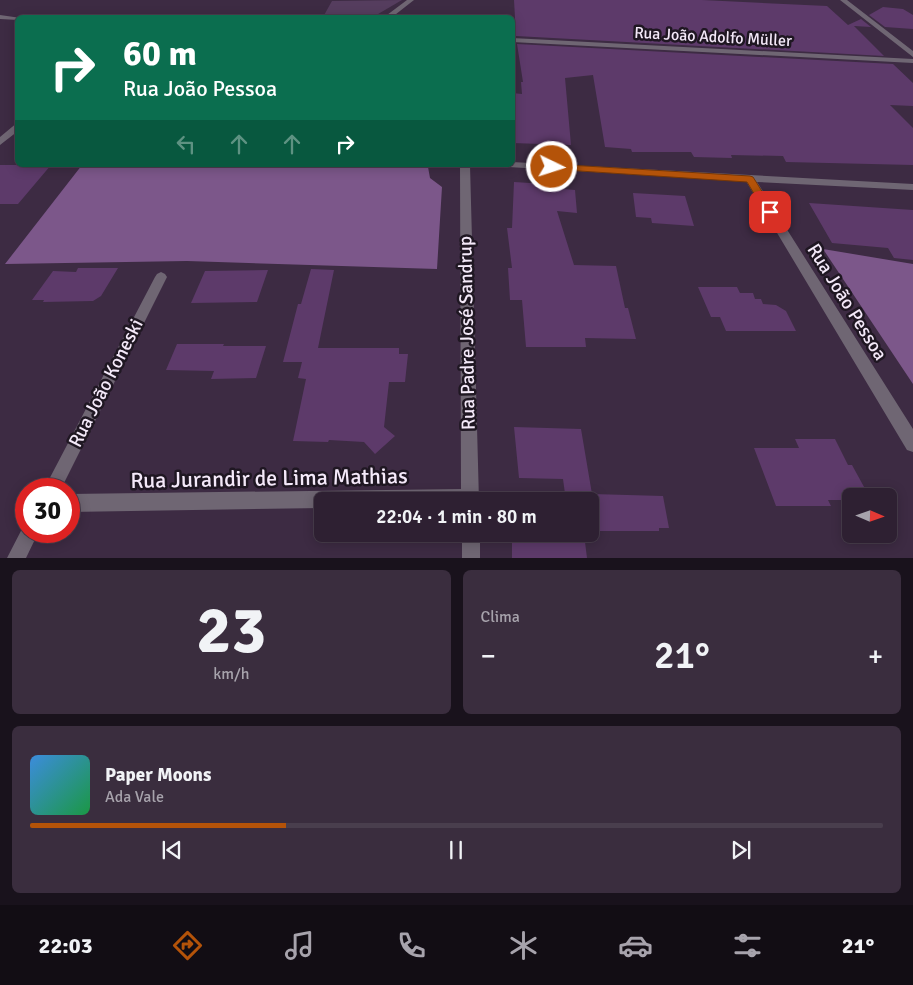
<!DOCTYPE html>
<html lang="pt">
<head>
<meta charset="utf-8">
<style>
	:root { --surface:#2e2032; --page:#3a2d3e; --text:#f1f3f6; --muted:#a7a3ac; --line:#493e4d; --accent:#b45309 }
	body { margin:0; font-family:Signika,sans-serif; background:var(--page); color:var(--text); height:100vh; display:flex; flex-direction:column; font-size:19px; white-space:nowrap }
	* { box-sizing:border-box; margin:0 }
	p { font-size:16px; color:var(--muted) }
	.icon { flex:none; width:28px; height:28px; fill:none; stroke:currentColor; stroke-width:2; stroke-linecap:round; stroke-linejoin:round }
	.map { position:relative; height:558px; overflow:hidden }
	.side { display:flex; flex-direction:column; gap:12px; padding:12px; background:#19121c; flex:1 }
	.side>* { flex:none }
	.banner { position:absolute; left:15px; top:15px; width:500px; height:152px; border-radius:8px; box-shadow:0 2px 12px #0003,0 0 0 1px var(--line); background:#0b6e4f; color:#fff; overflow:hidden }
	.needle { width:32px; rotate:92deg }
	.controls { position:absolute; left:842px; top:488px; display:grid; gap:10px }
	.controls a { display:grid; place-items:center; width:55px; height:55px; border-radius:8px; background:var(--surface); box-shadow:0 2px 12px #0003,0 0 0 1px var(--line); font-size:25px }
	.speed { position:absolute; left:15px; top:478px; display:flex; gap:10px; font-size:25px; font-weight:700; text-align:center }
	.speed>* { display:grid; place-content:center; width:65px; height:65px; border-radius:50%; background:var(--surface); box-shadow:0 2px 12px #0003,0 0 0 1px var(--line); line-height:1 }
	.speed .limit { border:8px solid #d22; background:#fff; color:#111 }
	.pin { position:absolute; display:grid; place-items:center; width:42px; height:42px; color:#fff; margin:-21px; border-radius:10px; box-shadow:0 2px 8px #0006 }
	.me { position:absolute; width:55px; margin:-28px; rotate:94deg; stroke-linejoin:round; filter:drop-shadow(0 0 4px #0008) }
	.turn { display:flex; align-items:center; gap:18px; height:105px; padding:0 25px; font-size:22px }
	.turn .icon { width:65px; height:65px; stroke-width:2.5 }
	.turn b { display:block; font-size:35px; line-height:42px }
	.lanes { display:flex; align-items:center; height:48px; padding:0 25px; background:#0003; justify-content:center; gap:25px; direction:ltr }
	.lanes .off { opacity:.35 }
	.big { font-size:38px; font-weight:600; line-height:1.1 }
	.side .tile { flex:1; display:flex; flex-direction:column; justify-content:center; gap:8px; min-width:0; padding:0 18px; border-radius:8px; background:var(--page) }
	.side .dial { align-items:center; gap:0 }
	.dial b { font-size:65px; line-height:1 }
	.song { display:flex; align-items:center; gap:15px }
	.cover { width:60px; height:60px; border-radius:8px; background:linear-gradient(135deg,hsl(210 70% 55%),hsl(140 70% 35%)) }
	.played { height:5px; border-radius:2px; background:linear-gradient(90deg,var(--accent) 30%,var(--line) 30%) }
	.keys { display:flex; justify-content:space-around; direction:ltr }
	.heat { display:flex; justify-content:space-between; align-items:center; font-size:28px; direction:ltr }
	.side .tiles { flex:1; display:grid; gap:12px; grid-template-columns:1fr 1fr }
	.tile:last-child { grid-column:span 2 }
	.trip { position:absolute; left:314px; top:492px; width:285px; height:50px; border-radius:8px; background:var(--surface); box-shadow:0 2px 12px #0003,0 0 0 1px var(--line); font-weight:600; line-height:50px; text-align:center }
	.dock { display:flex; height:80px; justify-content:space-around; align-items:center; background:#120d14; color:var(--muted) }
	.dock .icon { width:35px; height:35px }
	.dock .active { color:var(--accent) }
	.dock b { font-size:22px; color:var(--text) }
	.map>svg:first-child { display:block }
</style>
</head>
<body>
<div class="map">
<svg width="913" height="558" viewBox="0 0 913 558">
	<rect width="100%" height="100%" fill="#3d2b43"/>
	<path fill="#553d5e" d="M 402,0 L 373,17 L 323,17 L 332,1 Z"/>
	<path fill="#7c578a" d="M 82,165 L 399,165 L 428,167 L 430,178 L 442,187 L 437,269 L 187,261 L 5,264 Z
		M 823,249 L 913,264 L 913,384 Z"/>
	<path fill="#5d3a6a" d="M 514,0 L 702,0 L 827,6 L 848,25 L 861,19 L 871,27 L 854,26 L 884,56 L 516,36 Z
		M 883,7 L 903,9 L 913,15 L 913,29 L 885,27 L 869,15 Z
		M 517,44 L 893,64 L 913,83 L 913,106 L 890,105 L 913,128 L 913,165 L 786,162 L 783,156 L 731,155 L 732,158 L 694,157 L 691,152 L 632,152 L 631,149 L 605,147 L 593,75 L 565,78 L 571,145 L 512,143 L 512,93 L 522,94 L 521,82 L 523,82 Z
		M 0,165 L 51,165 L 18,204 L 0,204 Z
		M 514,182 L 562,185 L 563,189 L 575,190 L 577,213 L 557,211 L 574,265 L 616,266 L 625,308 L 628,308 L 636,339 L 585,338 L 586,347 L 526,347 L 522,300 L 510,300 L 508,268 L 512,268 L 507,228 L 512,228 Z
		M 633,193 L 685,196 L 694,226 L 652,223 L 651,218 L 636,217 Z
		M 809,203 L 913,210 L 913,260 L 894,258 L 888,248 L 832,243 Z
		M 78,268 L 118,268 L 101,296 L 93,301 L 43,302 L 44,300 L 32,300 L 53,271 L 76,272 Z
		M 311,269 L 334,270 L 318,348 L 399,348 L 399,354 L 408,354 L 405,382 L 389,382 L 384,427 L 395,436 L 375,454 L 364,442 L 329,440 L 328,442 L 293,441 L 306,379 L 298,378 L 302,362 L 283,362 L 298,304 L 301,304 Z
		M 268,270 L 257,302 L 191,303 L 205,271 Z
		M 698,287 L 737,287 L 740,293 L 753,293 L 755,299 L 761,299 L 763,304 L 776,305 L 786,311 L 796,331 L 726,331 L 720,317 L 711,317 Z
		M 177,344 L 224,344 L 223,346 L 266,346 L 256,378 L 211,379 L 214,371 L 166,370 Z
		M 514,427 L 581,429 L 592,494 L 663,496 L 669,528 L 659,528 L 659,531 L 590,531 L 590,501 L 566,501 L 563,479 L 519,478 Z
		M 795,439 L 835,439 L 848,465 L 852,465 L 869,496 L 851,496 L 851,500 L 828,500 L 831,506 L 776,506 L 754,448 L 799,448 Z
		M 512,534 L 584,534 L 587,558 L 512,558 Z"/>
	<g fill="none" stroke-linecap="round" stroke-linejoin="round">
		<path fill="#6f6673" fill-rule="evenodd" d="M 407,0 L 414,0 L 391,18 L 383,18 Z
			M 840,0 L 847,0 L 913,51 L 913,57 Z
			M 0,15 L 21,18 L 18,18 L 18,20 L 0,19 Z
			M 512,38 L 913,59 L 913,63 L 512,42 Z
			M 18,122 L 18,131 L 0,145 L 0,137 Z
			M 512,162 L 913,184 L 913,190 L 757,182 L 913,429 L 913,452 L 907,450 L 746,181 L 508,167 L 507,165 L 512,165 Z
			M 460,165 L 470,165 L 479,501 L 322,501 L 322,508 L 69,512 L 69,494 L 461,489 Z
			M 161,272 L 165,274 L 167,277 L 61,489 L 44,489 L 155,277 L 157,274 Z
			M 26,524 L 26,531 L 39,531 L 26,558 L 7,558 L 24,525 Z
			M 462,534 L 480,534 L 480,558 L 462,558 Z"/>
	</g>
	<path fill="#b45309" stroke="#753606" d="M 552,164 L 750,176 L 753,177 L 775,212 L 774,215 L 767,215 L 747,182 L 549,169 L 549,165 Z"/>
	<g text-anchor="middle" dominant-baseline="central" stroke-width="5" stroke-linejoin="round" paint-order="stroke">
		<g font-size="16" fill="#f4e9f9" stroke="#1f1722">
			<text transform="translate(713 37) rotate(3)">Rua João Adolfo Müller</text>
		</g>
		<g font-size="19" fill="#f4e9f9" stroke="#1f1722">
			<text transform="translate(847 302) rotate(58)">Rua João Pessoa</text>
			<text transform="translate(467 333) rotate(-91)">Rua Padre José Sandrup</text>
			<text transform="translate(106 383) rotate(-63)">Rua João Koneski</text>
		</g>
		<g font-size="22" fill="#f4e9f9" stroke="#1f1722">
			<text transform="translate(269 478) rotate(-1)">Rua Jurandir de Lima Mathias</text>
		</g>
	</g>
</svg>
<div class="controls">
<a><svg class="needle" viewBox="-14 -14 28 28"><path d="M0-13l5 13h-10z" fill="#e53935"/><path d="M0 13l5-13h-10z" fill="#a7a3ac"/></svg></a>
</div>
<div class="speed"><div class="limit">30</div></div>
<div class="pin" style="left:770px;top:212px;background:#d93025"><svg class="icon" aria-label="arrive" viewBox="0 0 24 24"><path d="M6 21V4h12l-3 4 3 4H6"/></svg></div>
<svg class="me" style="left:552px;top:167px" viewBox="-20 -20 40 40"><circle r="17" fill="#b45309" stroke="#fff" stroke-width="3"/><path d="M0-11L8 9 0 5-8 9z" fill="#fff"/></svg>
<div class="trip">22:04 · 1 min · 80 m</div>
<div class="banner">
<div class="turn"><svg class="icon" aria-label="right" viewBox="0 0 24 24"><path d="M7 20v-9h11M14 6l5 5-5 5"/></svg><div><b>60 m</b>Rua João Pessoa</div></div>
<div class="lanes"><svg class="icon off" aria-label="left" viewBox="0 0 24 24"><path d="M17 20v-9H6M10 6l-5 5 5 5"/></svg><svg class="icon off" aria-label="ahead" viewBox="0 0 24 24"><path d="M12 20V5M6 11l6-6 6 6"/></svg><svg class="icon off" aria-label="ahead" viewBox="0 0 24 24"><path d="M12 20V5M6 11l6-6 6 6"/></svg><svg class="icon" aria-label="right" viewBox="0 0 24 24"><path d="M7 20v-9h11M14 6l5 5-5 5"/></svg></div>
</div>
</div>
<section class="side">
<div class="tiles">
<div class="tile dial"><b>23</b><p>km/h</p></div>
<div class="tile"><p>Clima</p>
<div class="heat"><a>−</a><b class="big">21°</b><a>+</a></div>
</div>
<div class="tile">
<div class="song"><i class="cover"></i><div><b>Paper Moons</b><p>Ada Vale</p></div></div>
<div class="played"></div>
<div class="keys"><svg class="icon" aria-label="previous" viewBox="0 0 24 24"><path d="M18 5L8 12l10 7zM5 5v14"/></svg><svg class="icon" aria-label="pause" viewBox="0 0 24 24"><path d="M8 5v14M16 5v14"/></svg><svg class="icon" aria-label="next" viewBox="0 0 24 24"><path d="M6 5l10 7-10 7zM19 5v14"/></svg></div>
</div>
</div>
</section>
<nav class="dock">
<b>22:03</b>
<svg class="icon active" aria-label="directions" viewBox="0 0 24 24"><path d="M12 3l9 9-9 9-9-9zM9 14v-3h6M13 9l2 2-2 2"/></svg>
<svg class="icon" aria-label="music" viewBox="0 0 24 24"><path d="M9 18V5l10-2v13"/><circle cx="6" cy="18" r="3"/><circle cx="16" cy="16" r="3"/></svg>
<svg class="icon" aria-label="phone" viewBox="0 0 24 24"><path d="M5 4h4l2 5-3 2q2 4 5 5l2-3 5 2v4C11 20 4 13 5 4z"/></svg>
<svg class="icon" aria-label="climate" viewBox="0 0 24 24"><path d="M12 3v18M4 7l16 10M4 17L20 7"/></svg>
<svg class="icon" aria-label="car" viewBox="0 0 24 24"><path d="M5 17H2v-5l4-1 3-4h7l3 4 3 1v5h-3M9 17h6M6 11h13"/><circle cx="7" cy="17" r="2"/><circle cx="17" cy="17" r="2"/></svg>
<svg class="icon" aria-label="filters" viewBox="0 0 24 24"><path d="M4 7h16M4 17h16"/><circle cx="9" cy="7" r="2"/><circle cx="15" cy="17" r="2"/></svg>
<b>21°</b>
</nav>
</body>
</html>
